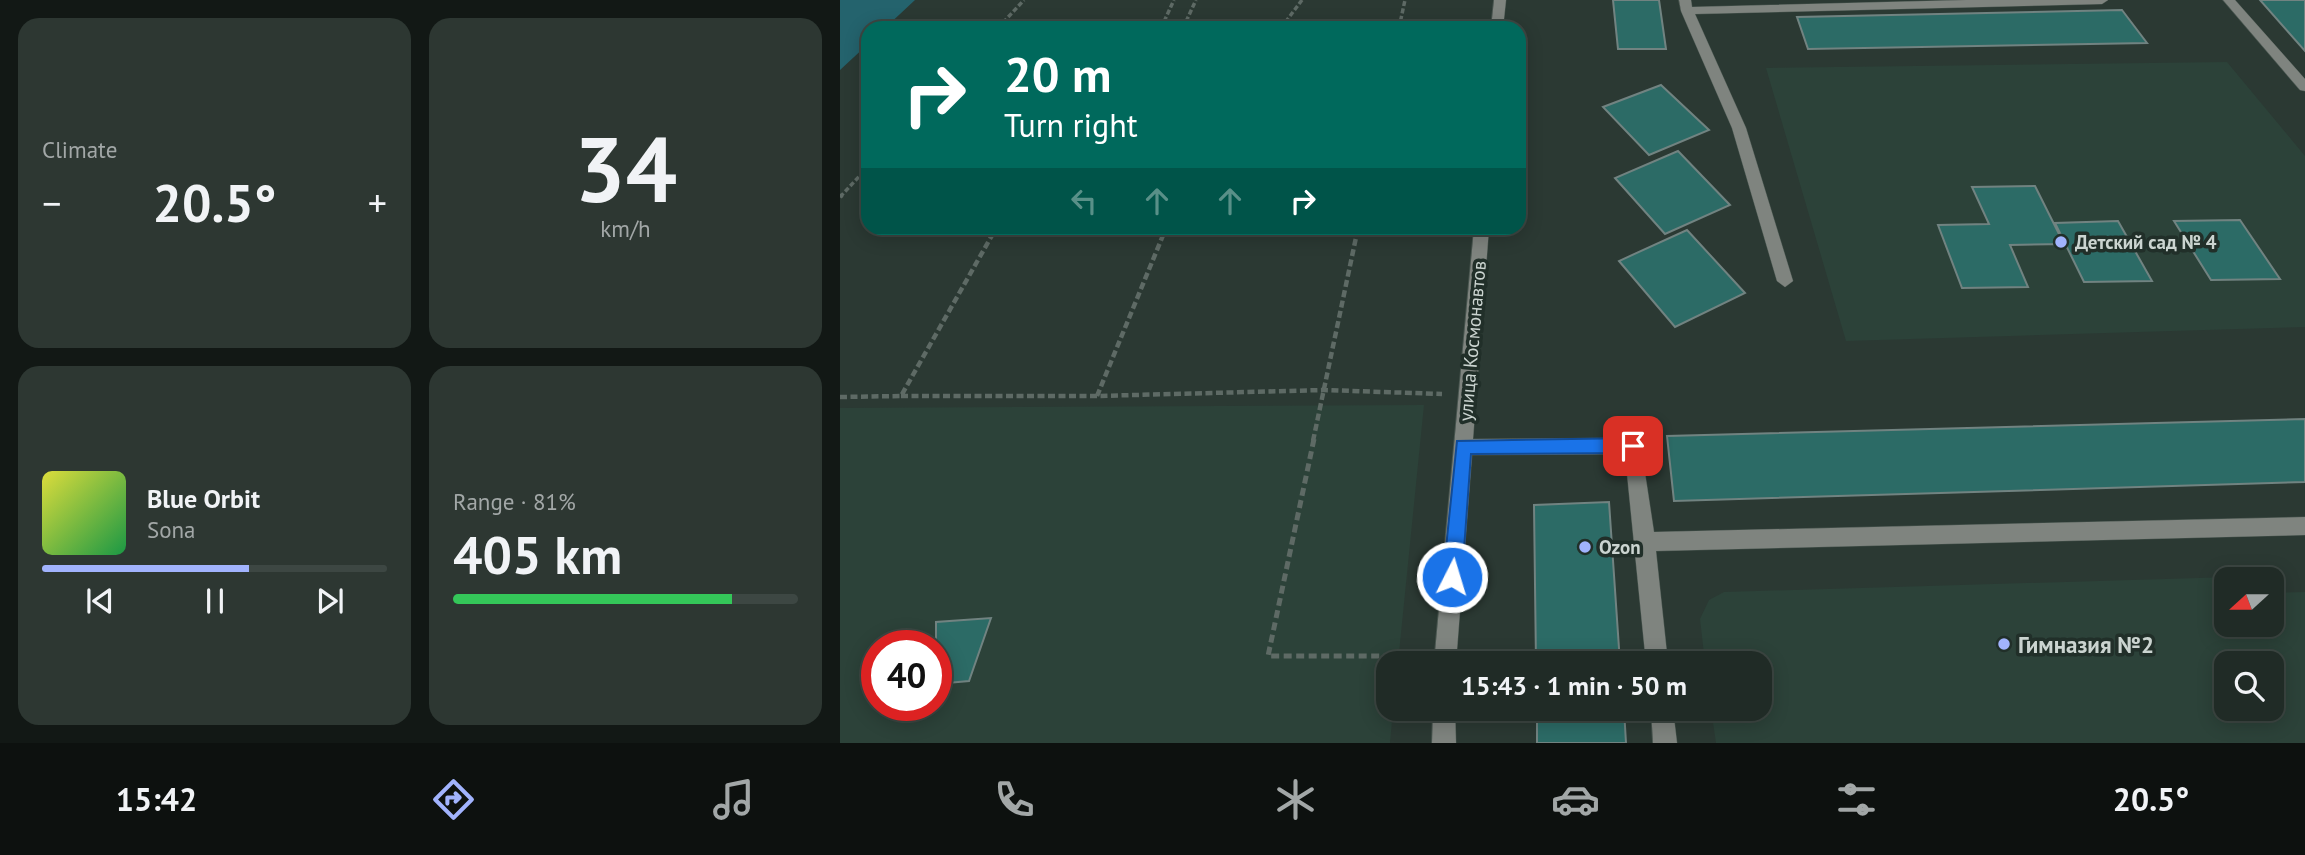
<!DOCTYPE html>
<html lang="en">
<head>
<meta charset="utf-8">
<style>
	:root { --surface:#202b26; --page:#2d3732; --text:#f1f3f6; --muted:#a2a7a7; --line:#3d4743; --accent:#a1b3fd }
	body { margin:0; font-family:"PT Sans",sans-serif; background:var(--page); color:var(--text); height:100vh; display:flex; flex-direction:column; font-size:26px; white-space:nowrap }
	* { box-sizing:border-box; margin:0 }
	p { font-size:23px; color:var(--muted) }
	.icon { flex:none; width:38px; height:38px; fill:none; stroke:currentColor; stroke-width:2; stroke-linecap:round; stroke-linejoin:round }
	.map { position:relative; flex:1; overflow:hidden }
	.side { display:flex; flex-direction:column; gap:18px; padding:18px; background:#121815; width:840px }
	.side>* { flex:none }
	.guide { position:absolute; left:21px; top:21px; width:665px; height:214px; border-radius:21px; box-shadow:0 4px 18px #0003,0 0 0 2px var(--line); background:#00695c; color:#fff; overflow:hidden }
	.needle { width:46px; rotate:249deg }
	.controls { position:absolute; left:1374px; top:567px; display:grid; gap:14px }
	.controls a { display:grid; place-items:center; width:70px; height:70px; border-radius:14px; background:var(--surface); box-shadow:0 4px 18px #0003,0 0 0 2px var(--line); font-size:35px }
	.speed { position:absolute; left:21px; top:630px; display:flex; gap:14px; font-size:35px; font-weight:700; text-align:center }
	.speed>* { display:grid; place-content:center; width:91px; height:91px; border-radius:50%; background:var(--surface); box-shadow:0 4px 18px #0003,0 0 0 2px var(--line); line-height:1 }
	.speed .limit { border:10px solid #d22; background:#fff; color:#111 }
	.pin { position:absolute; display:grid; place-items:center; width:60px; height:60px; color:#fff; margin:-30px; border-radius:14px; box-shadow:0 4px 10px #0006 }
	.me { position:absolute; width:77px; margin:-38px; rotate:5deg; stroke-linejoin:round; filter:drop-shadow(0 0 5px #0008) }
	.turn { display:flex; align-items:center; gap:24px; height:147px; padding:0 28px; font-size:32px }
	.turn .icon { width:91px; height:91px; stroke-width:2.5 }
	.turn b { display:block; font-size:49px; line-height:60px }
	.lanes { display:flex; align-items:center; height:66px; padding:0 28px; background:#0003; justify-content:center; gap:35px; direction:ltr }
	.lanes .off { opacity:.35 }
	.big { font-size:52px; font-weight:700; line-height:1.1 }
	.side .card { flex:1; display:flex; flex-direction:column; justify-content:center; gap:10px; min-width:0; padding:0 24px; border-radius:21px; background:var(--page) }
	.side .dial { align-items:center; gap:0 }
	.dial b { font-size:91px; line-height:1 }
	.song { display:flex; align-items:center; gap:21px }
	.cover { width:84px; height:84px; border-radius:10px; background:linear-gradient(135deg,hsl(60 70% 55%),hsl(140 70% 35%)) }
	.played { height:7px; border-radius:4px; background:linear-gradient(90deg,var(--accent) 60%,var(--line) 60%) }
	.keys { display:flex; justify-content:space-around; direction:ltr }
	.heat { display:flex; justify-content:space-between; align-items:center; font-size:38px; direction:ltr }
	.charge { height:10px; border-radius:5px; background:linear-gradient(90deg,#34c759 81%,var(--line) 0) }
	.side .tiles { flex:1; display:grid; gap:18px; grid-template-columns:repeat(2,1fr) }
	.trip { position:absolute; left:536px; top:651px; width:396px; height:70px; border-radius:21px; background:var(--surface); box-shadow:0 4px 18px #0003,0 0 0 2px var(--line); font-weight:700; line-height:70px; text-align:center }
	.tabs { display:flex; height:112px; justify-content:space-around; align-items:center; background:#0d110f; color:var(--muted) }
	.tabs .icon { width:49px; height:49px }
	.tabs .active { color:var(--accent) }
	.tabs b { font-size:32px; color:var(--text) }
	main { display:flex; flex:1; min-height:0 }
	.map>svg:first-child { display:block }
</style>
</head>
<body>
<main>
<section class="side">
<div class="tiles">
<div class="card"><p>Climate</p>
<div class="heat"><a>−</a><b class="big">20.5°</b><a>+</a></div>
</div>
<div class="card dial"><b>34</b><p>km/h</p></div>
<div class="card">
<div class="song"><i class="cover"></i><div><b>Blue Orbit</b><p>Sona</p></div></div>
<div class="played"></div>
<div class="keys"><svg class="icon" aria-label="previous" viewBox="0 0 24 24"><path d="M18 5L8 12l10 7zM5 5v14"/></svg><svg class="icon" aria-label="pause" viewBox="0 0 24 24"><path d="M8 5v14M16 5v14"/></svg><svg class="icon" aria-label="next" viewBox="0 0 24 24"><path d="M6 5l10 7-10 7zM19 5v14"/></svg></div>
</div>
<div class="card"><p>Range · 81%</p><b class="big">405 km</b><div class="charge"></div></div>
</div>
</section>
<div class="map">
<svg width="1465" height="743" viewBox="0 0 1465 743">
	<rect width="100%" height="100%" fill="#2b3933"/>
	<path fill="#2c4239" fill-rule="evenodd" d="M 1387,62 L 1465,156 L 1465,327 L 1006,341 L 926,68 Z
		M 584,405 L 558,663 L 548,663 L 548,709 L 553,709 L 550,743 L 0,743 L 0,408 ZM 37,646 L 96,646 L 96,705 L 37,705 Z
		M 1391,577 L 1392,579 L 1386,579 L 1386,625 L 1432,625 L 1432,593 L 1465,592 L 1465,743 L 876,743 L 871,709 L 919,709 L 919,663 L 865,663 L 860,619 L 869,600 L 884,592 ZM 1386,663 L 1432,663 L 1432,709 L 1386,709 Z"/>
	<path fill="#24636d" d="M 0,0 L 75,0 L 45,28 L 28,28 L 28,44 L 0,70 Z"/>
	<path fill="#2c6b66" stroke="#718381" stroke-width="2" d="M 773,0 L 819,0 L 826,49 L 778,49 Z
		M 1420,0 L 1465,0 L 1465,51 Z
		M 1282,10 L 1307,43 L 968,49 L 957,17 Z
		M 821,85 L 869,130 L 809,155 L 763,107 Z
		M 838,151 L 890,205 L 825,234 L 775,178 Z
		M 1195,186 L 1224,244 L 1170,245 L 1188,287 L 1122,288 L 1098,225 L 1149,224 L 1132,187 Z
		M 1400,220 L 1440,279 L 1371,280 L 1334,221 Z
		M 1278,221 L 1312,281 L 1244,282 L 1215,223 Z
		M 847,230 L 905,293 L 835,327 L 779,261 Z
		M 1465,419 L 1465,482 L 834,501 L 827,436 Z
		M 769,502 L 780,663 L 696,663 L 694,505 Z
		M 151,618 L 129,681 L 96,684 L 96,622 Z
		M 697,709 L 784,709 L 786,743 L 697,743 Z"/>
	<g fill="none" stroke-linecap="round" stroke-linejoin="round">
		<defs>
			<path id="minor" d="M 654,0 L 666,0 L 663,28 L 651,28 Z
				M 839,0 L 851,0 L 852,7 L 1126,0 L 1268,0 L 1262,4 L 855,14 L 906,128 L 953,281 L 945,287 L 937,281 L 892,128 L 841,11 Z
				M 1383,0 L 1395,0 L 1465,79 L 1465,91 L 1460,90 Z
				M 634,228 L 649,228 L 633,439 L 793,438 L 800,440 L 814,532 L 1465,517 L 1465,535 L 816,551 L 828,663 L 806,663 L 785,454 L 632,455 L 616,663 L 594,663 Z
				M 593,709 L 615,709 L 616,743 L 592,743 Z
				M 811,709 L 833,709 L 837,743 L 813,743 Z"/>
		</defs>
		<use href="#minor" stroke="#48554f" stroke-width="1"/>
		<path stroke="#5e6a65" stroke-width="3.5" stroke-dasharray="5 2.5" stroke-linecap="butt" d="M 158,28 L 184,0
			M 321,28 L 334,0
			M 343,28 L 356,0
			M 441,28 L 462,0
			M 559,28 L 565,0
			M 0,197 L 28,167"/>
		<path stroke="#5e6a65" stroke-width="4.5" stroke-dasharray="7 3.5" stroke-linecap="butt" d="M 0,197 L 2,195
			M 222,228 L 326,228
			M 61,396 L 257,396 L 484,390 L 602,394
			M 257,396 L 326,228
			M 0,397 L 61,396 L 155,230 L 222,228
			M 473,441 L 518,228"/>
		<path stroke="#5e6a65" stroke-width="5" stroke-dasharray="8 4.5" stroke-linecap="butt" d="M 474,439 L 428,656 L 580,656"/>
		<use href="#minor" fill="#7f847f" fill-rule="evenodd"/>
	</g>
	<path fill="#1a73e8" stroke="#114b97" stroke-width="2" d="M 793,438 L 799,441 L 801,446 L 799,451 L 793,453 L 631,454 L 622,577 L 619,584 L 612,586 L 606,584 L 603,577 L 617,441 Z"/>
	<g fill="#a1b3fd" stroke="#212f29" stroke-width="2.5">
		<circle cx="1221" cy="242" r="7"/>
		<circle cx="745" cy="547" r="7"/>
		<circle cx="1164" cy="644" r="7"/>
	</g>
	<g text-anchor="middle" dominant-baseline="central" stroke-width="7" stroke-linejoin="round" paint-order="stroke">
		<g font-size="19" font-weight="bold" fill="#cbd4d0" stroke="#212f29" text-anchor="start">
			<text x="1235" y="242">Детский сад № 4</text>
			<text x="759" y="547">Ozon</text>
		</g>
		<g font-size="19" fill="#cbd4d0" stroke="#212f29">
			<text transform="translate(632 341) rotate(-85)">улица Космонавтов</text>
		</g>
		<g font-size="23" font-weight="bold" fill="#cbd4d0" stroke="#212f29" text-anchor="start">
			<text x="1178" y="644">Гимназия №2</text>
		</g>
	</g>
</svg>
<div class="controls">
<a><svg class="needle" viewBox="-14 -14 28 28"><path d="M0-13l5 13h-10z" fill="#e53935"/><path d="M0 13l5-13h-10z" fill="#a2a7a7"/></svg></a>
<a><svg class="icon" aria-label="search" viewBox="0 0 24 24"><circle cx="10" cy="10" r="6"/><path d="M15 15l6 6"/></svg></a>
</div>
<div class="speed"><div class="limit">40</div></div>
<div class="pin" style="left:793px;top:446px;background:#d93025"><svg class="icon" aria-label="arrive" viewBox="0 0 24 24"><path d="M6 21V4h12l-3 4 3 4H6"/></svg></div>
<svg class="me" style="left:612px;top:577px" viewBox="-20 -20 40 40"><circle r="17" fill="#1a73e8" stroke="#fff" stroke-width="3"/><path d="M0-11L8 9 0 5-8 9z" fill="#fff"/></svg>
<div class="trip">15:43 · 1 min · 50 m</div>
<div class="guide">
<div class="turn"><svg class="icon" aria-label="right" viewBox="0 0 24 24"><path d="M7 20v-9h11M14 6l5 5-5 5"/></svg><div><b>20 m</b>Turn right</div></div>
<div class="lanes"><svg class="icon off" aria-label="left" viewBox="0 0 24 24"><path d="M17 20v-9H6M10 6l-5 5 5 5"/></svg><svg class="icon off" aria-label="ahead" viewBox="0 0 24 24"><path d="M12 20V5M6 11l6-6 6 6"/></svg><svg class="icon off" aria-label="ahead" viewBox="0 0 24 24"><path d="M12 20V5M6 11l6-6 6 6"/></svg><svg class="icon" aria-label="right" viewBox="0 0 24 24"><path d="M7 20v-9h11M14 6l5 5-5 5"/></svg></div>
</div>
</div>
</main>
<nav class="tabs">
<b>15:42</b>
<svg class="icon active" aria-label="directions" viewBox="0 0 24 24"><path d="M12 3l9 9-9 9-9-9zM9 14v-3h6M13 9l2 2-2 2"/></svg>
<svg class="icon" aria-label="music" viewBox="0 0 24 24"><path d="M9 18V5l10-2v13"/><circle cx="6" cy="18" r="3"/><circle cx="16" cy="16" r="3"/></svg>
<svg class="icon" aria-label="phone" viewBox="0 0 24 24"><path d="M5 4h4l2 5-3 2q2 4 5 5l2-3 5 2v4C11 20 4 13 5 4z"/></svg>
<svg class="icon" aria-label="climate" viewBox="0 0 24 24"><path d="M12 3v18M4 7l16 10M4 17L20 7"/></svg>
<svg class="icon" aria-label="car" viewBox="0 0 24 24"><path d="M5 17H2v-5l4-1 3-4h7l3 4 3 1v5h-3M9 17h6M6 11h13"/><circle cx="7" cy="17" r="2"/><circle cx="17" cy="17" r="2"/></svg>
<svg class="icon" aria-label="filters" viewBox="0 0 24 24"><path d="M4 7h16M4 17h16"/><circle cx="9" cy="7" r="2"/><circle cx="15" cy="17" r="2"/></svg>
<b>20.5°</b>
</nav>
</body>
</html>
